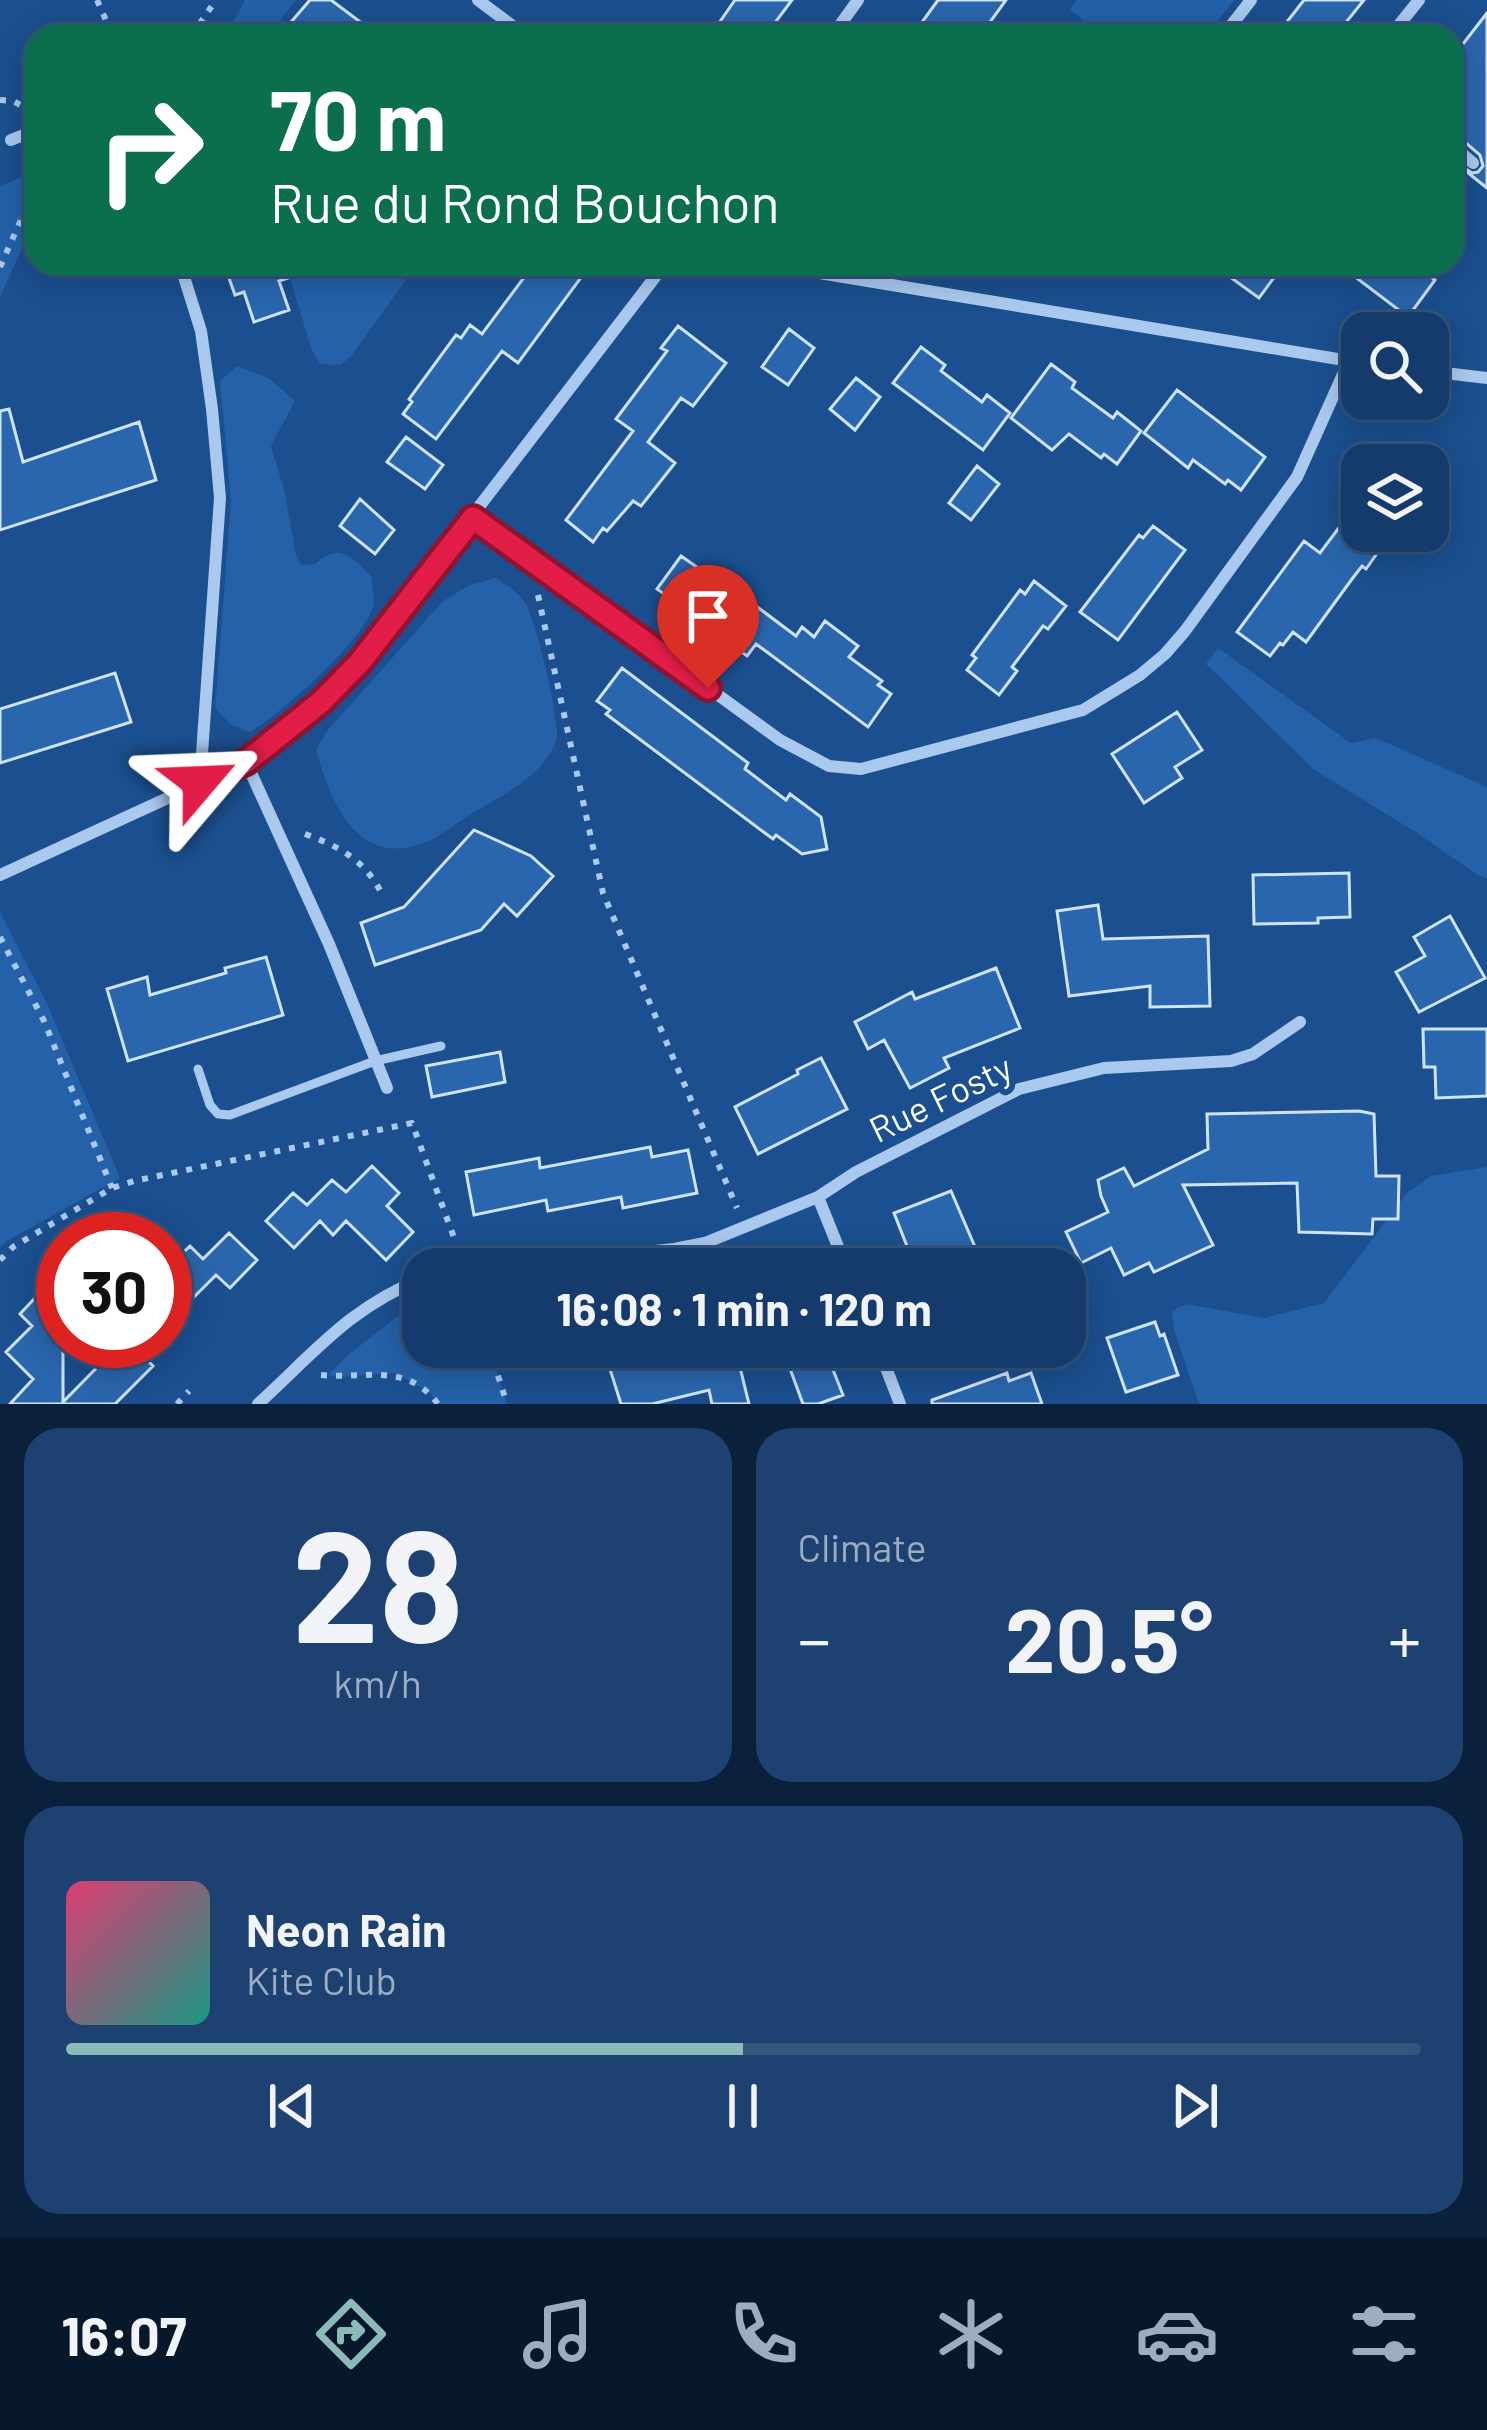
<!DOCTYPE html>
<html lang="en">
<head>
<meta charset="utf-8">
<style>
	:root { --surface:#143b6b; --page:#1d4271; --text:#f1f3f6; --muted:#9dadc1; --line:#33557e; --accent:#8bbbb9 }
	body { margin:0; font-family:Barlow,sans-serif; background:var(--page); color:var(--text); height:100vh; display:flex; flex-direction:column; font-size:45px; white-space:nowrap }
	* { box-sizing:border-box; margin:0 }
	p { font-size:39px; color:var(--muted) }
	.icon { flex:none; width:66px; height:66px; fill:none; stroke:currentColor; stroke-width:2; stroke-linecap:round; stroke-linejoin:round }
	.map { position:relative; height:1404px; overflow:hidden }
	.drawer { display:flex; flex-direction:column; gap:24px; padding:24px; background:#0b203b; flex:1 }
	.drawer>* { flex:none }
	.hud { position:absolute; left:24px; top:24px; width:1440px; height:252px; border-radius:36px; box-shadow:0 6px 30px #0003,0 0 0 3px var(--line); background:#0b6e4f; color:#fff; overflow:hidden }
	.buttons { position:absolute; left:1341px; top:312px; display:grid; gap:24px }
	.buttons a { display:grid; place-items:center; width:108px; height:108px; border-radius:24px; background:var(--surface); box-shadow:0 6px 30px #0003,0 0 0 3px var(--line); font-size:60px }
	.speed { position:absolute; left:36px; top:1212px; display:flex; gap:24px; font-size:60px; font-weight:700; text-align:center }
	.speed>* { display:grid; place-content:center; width:156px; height:156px; border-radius:50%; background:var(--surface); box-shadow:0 6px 30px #0003,0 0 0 3px var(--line); line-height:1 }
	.speed .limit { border:18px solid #d22; background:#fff; color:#111 }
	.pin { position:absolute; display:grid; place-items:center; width:102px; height:102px; color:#fff; margin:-123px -51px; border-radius:50% 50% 50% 0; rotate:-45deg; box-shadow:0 0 12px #0007 }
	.pin .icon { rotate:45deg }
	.me { position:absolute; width:132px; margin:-66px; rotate:64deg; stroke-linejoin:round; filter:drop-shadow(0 0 9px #0008) }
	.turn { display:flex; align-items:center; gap:42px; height:252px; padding:0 48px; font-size:54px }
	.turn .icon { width:156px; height:156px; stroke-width:2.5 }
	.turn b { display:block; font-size:84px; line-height:102px }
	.big { font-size:90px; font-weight:700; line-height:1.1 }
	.drawer .card { flex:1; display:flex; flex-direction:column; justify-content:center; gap:18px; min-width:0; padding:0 42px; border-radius:36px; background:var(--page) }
	.drawer .dial { align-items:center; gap:0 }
	.dial b { font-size:156px; line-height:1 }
	.song { display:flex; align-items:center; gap:36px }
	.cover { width:144px; height:144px; border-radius:18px; background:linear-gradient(135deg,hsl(340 70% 55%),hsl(170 70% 35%)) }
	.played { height:12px; border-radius:6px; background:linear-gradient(90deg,var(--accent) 50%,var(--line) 50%) }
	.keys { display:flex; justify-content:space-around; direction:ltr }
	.heat { display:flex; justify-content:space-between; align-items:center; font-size:66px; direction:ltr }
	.drawer .tiles { flex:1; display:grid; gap:24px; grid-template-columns:1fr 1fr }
	.card:last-child { grid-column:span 2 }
	.trip { position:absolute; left:402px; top:1248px; width:684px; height:120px; border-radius:36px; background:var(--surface); box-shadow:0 6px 30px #0003,0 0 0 3px var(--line); font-weight:700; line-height:120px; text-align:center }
	.tab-bar { display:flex; height:192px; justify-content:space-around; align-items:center; background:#08182b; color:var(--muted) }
	.tab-bar .icon { width:84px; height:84px }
	.tab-bar .current { color:var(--accent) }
	.tab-bar b { font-size:54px; color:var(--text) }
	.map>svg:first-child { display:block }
</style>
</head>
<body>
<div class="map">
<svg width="1487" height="1404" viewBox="0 0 1487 1404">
	<rect width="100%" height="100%" fill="#1b4f8f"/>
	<path fill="#2461a8" d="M 245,0 L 296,0 L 268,36 L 212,36 L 230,28 Z
		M 1077,0 L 1234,0 L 1206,36 L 1102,36 L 1070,9 Z
		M 36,171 L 36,218 L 0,297 L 0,186 Z
		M 286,264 L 417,264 L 352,355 L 341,365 L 320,364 L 311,348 Z
		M 237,366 L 269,378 L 295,401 L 271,446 L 285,493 L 295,552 L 301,565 L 315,564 C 339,541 352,557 371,576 C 372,585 375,596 373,605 C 367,638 280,715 250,732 L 230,724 L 215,708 L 231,502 L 220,381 Z
		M 496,578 C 506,585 517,591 524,601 C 535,615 559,718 557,735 C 556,741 554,747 551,752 C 535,780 497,798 471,814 C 456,823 441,837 424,843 C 356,868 331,802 316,750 L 327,731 L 443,601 L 470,585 Z
		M 1218,648 L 1351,743 L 1376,738 L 1487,787 L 1487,878 L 1478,875 L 1414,831 L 1313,769 L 1206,664 Z
		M 0,912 L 48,1006 L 120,1178 L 7,1241 L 0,1247 Z
		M 1487,1167 L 1487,1404 L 1199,1404 L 1173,1327 L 1172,1311 L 1187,1304 L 1264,1318 L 1324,1303 L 1407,1193 L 1431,1176 Z
		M 423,1297 L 423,1347 L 489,1347 L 507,1404 L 438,1404 L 430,1393 L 395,1373 L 338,1377 L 328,1375 L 348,1355 Z"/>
	<path fill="#2a66ad" stroke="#cfe3fa" stroke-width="3" d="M 310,0 L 331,0 L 379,36 L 279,36 Z
		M 735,0 L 792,0 L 765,36 L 710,36 Z
		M 938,0 L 1006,0 L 980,36 L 912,36 Z
		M 1304,0 L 1364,0 L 1335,36 L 1302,36 L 1286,23 Z
		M 1487,13 L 1487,188 L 1452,160 L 1472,173 L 1478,172 L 1483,166 L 1480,155 L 1459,137 L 1452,135 L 1452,58 Z
		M 224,264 L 311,264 L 312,270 L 279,281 L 289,310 L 254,322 L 244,292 L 235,295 Z
		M 534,264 L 591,264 L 518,363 L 502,351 L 436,439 L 403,414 L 412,402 L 409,399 L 456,335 L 461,338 L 470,325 L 482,334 Z
		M 1212,264 L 1284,264 L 1259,298 Z
		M 1338,264 L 1414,264 L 1435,280 L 1408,317 Z
		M 678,326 L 726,363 L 693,406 L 681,398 L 648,442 L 675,463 L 641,506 L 633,501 L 607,531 L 603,528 L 593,542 L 566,520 L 633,431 L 616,419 L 667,351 L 661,348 Z
		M 789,329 L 814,348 L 788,385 L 762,367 Z
		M 921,347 L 945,365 L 941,371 L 982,402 L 987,395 L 1010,413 L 983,450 L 893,383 Z
		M 1051,364 L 1075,382 L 1072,388 L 1113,418 L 1117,412 L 1141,431 L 1117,464 L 1104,454 L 1101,458 L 1069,434 L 1052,450 L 1011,418 Z
		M 856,378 L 880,397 L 855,430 L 830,409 Z
		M 1177,390 L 1265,457 L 1241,490 L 1228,480 L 1225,484 L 1193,460 L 1188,468 L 1144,433 Z
		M 9,409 L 23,462 L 139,422 L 156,480 L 0,530 L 0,411 Z
		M 406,437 L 443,465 L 425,489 L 387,462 Z
		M 977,466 L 999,484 L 971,520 L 949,503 Z
		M 360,499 L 394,530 L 375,554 L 340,526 Z
		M 1153,526 L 1185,550 L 1118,640 L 1080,612 L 1139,535 L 1143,538 Z
		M 1338,529 L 1343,533 L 1345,531 L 1393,531 L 1366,569 L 1362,566 L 1352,579 L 1306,642 L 1293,632 L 1283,645 L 1280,643 L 1270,656 L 1237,632 L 1304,541 L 1320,553 Z
		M 681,556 L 707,574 L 681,606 L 657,589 Z
		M 1034,581 L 1066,606 L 1048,629 L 1043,626 L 1012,667 L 1017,671 L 999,695 L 967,670 L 976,658 L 972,655 L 1020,590 L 1025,594 Z
		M 748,600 L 796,636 L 802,627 L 814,637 L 825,621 L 858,646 L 849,657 L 882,681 L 878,685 L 891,694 L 868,727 L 756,644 L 747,656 L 722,638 Z
		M 622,668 L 748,763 L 745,769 L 786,800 L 790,794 L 821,817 L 827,849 L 802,854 L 776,835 L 773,839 L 606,714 L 610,710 L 597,701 Z
		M 115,673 L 131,722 L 0,763 L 0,709 Z
		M 1177,712 L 1202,750 L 1175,767 L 1182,778 L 1144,803 L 1112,754 Z
		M 474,830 L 531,856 L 553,876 L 517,916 L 504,904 L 481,930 L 375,965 L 361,923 L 404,907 Z
		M 1349,873 L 1350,917 L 1318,918 L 1318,923 L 1254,924 L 1253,875 Z
		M 1098,905 L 1103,939 L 1208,936 L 1210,1006 L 1150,1007 L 1150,986 L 1069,996 L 1057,911 Z
		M 1450,916 L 1485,978 L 1419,1012 L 1396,972 L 1425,956 L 1414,937 Z
		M 266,957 L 283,1015 L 128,1061 L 107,989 L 147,977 L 150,995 L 226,973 L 225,968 Z
		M 996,968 L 1020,1028 L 944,1058 L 949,1068 L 910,1088 L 884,1040 L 868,1049 L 855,1022 L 912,992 L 915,999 Z
		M 1423,1029 L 1487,1029 L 1487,1096 L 1436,1098 L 1435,1067 L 1424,1067 Z
		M 500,1052 L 505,1082 L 432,1097 L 426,1066 Z
		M 821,1058 L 847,1109 L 758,1154 L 735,1107 L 798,1074 L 797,1070 Z
		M 1359,1111 L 1374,1114 L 1376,1176 L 1399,1176 L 1398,1219 L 1373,1219 L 1372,1234 L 1299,1232 L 1297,1183 L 1183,1185 L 1213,1245 L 1154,1272 L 1149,1263 L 1124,1275 L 1111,1248 L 1081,1263 L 1066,1232 L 1108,1212 L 1101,1196 L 1098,1180 L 1124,1168 L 1134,1186 L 1208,1149 L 1207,1114 Z
		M 650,1147 L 652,1157 L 688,1150 L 697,1193 L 623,1208 L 621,1197 L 548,1211 L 546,1200 L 474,1215 L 466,1172 L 539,1158 L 540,1168 Z
		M 372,1166 L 399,1193 L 387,1206 L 413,1232 L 386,1260 L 346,1221 L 333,1235 L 320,1221 L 294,1248 L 266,1221 L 293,1193 L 307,1205 L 332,1180 L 346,1192 Z
		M 951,1191 L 975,1247 L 916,1269 L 894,1213 Z
		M 229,1233 L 257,1260 L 230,1288 L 216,1275 L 190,1301 L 165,1277 L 165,1270 L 190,1246 L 203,1259 Z
		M 46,1286 L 60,1298 L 63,1295 L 63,1402 L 123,1341 L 128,1341 L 153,1366 L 115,1404 L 10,1404 L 33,1379 L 6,1352 L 32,1326 L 20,1314 Z
		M 1155,1322 L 1160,1336 L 1164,1334 L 1178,1375 L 1126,1392 L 1107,1338 Z
		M 603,1347 L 735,1347 L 749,1404 L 712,1404 L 709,1390 L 652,1404 L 621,1404 Z
		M 782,1347 L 824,1347 L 843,1395 L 818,1404 L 803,1404 Z
		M 1007,1373 L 1009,1381 L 1031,1373 L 1042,1404 L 932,1404 L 932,1400 Z"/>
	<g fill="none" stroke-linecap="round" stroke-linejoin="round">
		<path stroke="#a9c9ee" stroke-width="6" stroke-dasharray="6 9" stroke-linecap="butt" d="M 97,0 L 113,36
			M 191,36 L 216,0
			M 0,100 L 13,101 L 28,109
			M 0,267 L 36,186
			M 538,595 L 603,893 L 737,1208
			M 305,834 C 341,847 366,861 383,896
			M 0,937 L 44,1021 L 112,1188
			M 0,1260 L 13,1247 L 112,1188 L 134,1181 L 412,1123 L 456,1243
			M 489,1347 L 507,1404
			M 321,1375 C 365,1379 407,1362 438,1404
			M 177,1404 L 189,1391"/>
		<path stroke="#a9c9ee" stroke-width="9" d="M 198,1069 L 210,1105 L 218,1114 L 230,1115 L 375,1061 L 441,1046"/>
		<path stroke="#a9c9ee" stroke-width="12" d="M 478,0 L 526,36
			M 832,36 L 858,0
			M 1223,36 L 1251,0
			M 1390,36 L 1419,0
			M 11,140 L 36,130
			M 1452,145 L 1473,163
			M 180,264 L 201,331 L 212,409 L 220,498 L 200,782
			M 765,264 L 1362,363
			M 1428,371 L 1487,378
			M 473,517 L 780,740 L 829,766 L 861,769 L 1083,710 L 1140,675 L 1165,654 L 1185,631 L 1297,477 L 1349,361
			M 246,762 L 329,944 L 387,1088
			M 0,875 L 246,762 L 321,702 L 360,662 L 665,264
			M 454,1269 L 464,1266 L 578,1259 L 674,1249 L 705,1243 L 818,1197
			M 847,1269 L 818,1197 L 856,1172 L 1019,1089 L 1104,1068 L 1231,1061 L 1253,1054 L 1300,1022
			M 878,1347 L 900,1404
			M 258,1404 C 315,1352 349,1308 423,1278"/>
	</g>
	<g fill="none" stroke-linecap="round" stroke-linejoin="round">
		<defs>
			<path id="route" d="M 200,782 L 246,762 L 321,702 L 360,662 L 473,518 L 708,688"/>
		</defs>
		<use href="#route" stroke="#92132f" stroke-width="30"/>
		<use href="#route" stroke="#e11d48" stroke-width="21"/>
	</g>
	<g text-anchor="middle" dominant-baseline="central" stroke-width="12" stroke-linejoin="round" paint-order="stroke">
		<g font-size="36" fill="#fff" stroke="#1b4f8f">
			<text transform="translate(940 1097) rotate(-26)">Rue Fosty</text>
		</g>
	</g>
</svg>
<div class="buttons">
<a><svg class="icon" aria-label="search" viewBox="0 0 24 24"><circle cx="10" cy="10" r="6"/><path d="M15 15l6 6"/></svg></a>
<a><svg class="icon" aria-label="layers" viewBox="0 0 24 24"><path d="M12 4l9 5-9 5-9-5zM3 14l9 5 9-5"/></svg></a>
</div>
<div class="speed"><div class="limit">30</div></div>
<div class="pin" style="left:708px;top:688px;background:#d93025"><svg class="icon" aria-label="arrive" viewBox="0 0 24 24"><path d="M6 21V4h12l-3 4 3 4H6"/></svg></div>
<svg class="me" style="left:200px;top:782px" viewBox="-20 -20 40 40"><path d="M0-17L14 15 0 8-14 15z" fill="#e11d48" stroke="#fff" stroke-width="4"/></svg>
<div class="trip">16:08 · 1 min · 120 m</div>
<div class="hud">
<div class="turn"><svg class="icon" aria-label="right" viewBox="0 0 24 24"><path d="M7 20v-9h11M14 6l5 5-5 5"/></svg><div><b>70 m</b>Rue du Rond Bouchon</div></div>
</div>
</div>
<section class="drawer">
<div class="tiles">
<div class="card dial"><b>28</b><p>km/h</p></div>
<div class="card"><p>Climate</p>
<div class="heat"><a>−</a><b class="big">20.5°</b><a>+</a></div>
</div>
<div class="card">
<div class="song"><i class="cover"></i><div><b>Neon Rain</b><p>Kite Club</p></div></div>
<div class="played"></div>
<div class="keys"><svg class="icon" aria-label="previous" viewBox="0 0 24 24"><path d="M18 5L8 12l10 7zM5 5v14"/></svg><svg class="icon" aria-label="pause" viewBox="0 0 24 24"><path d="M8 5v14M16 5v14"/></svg><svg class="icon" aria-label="next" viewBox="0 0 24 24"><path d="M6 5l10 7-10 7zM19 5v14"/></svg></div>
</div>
</div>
</section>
<nav class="tab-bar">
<b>16:07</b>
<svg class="icon current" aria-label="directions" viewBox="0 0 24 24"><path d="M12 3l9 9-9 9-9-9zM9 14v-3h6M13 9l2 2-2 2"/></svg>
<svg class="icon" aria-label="music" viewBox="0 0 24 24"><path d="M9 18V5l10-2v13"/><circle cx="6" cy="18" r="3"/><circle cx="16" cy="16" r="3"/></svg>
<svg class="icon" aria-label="phone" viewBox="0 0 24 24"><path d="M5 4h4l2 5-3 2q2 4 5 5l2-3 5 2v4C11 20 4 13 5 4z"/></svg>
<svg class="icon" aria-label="climate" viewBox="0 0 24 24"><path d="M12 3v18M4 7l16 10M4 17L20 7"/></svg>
<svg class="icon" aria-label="car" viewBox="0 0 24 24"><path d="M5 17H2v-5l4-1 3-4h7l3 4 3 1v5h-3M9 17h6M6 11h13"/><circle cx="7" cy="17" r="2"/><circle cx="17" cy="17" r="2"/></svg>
<svg class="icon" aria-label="filters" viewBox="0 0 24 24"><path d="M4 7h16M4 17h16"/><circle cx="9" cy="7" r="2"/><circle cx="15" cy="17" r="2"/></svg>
</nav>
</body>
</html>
